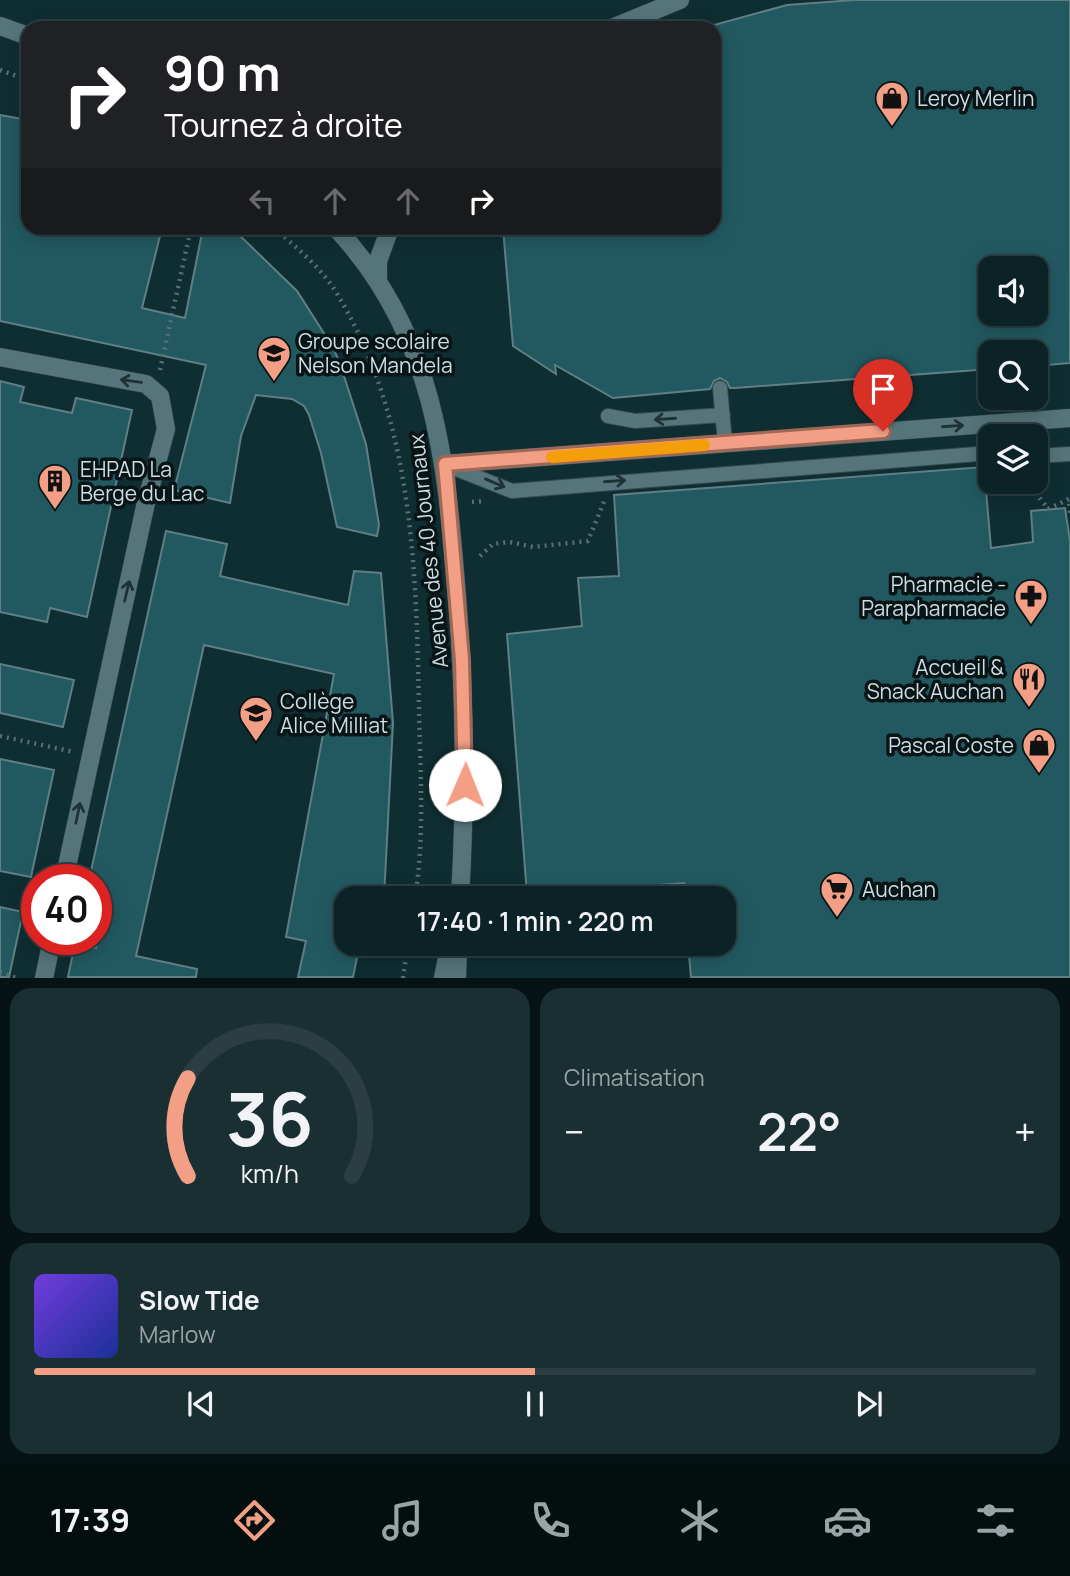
<!DOCTYPE html>
<html lang="fr">
<head>
<meta charset="utf-8">
<style>
	:root { --surface:#0b2226; --page:#192f32; --text:#f1f3f6; --muted:#9aa4a7; --line:#2b3f43; --accent:#f39f85 }
	body { margin:0; font-family:Manrope,sans-serif; background:var(--page); color:var(--text); height:100vh; display:flex; flex-direction:column; font-size:26px; white-space:nowrap }
	* { box-sizing:border-box; margin:0 }
	p { font-size:23px; color:var(--muted) }
	.icon { flex:none; width:38px; height:38px; fill:none; stroke:currentColor; stroke-width:2; stroke-linecap:round; stroke-linejoin:round }
	.map { position:relative; height:978px; overflow:hidden }
	.side { display:flex; flex-direction:column; gap:10px; padding:10px; background:#061315; flex:1 }
	.side>* { flex:none }
	.hud { position:absolute; left:21px; top:21px; width:700px; height:214px; border-radius:21px; box-shadow:0 4px 18px #0003,0 0 0 2px var(--line); background:#202124; color:#fff; overflow:hidden }
	.controls { position:absolute; left:978px; top:256px; display:grid; gap:14px }
	.controls a { display:grid; place-items:center; width:70px; height:70px; border-radius:14px; background:var(--surface); box-shadow:0 4px 18px #0003,0 0 0 2px var(--line); font-size:35px }
	.speed { position:absolute; left:21px; top:864px; display:flex; gap:14px; font-size:35px; font-weight:700; text-align:center }
	.speed>* { display:grid; place-content:center; width:91px; height:91px; border-radius:50%; background:var(--surface); box-shadow:0 4px 18px #0003,0 0 0 2px var(--line); line-height:1 }
	.speed .limit { border:10px solid #d22; background:#fff; color:#111 }
	.pin { position:absolute; display:grid; place-items:center; width:60px; height:60px; color:#fff; margin:-72px -30px; border-radius:50% 50% 50% 0; rotate:-45deg; box-shadow:0 0 7px #0007 }
	.pin .icon { rotate:45deg }
	.me { position:absolute; width:77px; margin:-38px; rotate:1deg; stroke-linejoin:round; filter:drop-shadow(0 0 5px #0008) }
	.turn { display:flex; align-items:center; gap:24px; height:147px; padding:0 28px; font-size:32px }
	.turn .icon { width:91px; height:91px; stroke-width:2.5 }
	.turn b { display:block; font-size:49px; line-height:60px }
	.lanes { display:flex; align-items:center; height:66px; padding:0 28px; background:#0003; justify-content:center; gap:35px; direction:ltr }
	.lanes .off { opacity:.35 }
	.big { font-size:52px; font-weight:600; line-height:1.1 }
	.side .tile { flex:1; display:flex; flex-direction:column; justify-content:center; gap:10px; min-width:0; padding:0 24px; border-radius:21px; background:var(--page) }
	.side .dial { align-items:center; gap:0 }
	.dial svg { height:182px; overflow:visible; fill:none; stroke:var(--line); stroke-width:7; stroke-linecap:round; text-anchor:middle }
	.dial text { fill:var(--text); stroke:none }
	.song { display:flex; align-items:center; gap:21px }
	.cover { width:84px; height:84px; border-radius:10px; background:linear-gradient(135deg,hsl(260 70% 55%),hsl(230 70% 35%)) }
	.played { height:7px; border-radius:4px; background:linear-gradient(90deg,var(--accent) 50%,var(--line) 50%) }
	.keys { display:flex; justify-content:space-around; direction:ltr }
	.heat { display:flex; justify-content:space-between; align-items:center; font-size:38px; direction:ltr }
	.side .tiles { flex:1; display:grid; gap:10px; grid-template-columns:1fr 1fr }
	.tile:last-child { grid-column:span 2 }
	.trip { position:absolute; left:334px; top:886px; width:402px; height:70px; border-radius:21px; background:var(--surface); box-shadow:0 4px 18px #0003,0 0 0 2px var(--line); font-weight:600; line-height:70px; text-align:center }
	.menu { display:flex; height:112px; justify-content:space-around; align-items:center; background:#040e0f; color:var(--muted) }
	.menu .icon { width:49px; height:49px }
	.menu .current { color:var(--accent) }
	.menu b { font-size:32px; color:var(--text) }
	.map>svg:first-child { display:block }
</style>
</head>
<body>
<div class="map">
<svg width="1070" height="978" viewBox="0 0 1070 978">
	<rect width="100%" height="100%" fill="#0f2e32"/>
	<path fill="#225961" stroke="#5f7f84" stroke-width="2" fill-rule="evenodd" d="M 854,0 L 1070,0 L 1070,363 L 1036,366 L 1036,352 L 990,352 L 990,369 L 735,388 L 730,388 L 727,382 L 720,378 L 714,381 L 710,389 L 613,398 L 555,365 L 556,374 L 513,346 L 503,228 L 714,228 L 714,25 L 787,5 ZM 990,268 L 1036,268 L 1036,313 L 990,313 Z
		M 0,115 L 28,120 L 28,228 L 162,228 L 142,308 L 185,318 L 203,228 L 232,228 L 297,291 L 334,349 L 343,373 L 366,444 L 379,525 L 377,536 L 337,527 L 321,453 L 309,415 L 304,406 L 292,399 L 256,395 L 241,436 L 230,503 L 174,490 L 206,365 L 0,321 Z
		M 0,381 L 24,387 L 20,402 L 72,413 L 76,398 L 132,410 L 87,617 L 50,608 L 47,622 L 0,612 Z
		M 984,467 L 991,548 L 1033,542 L 1031,511 L 1065,508 L 1070,541 L 1070,977 L 691,977 L 688,943 L 724,943 L 724,898 L 685,898 L 684,883 L 645,886 L 646,898 L 603,898 L 602,889 L 527,895 L 507,634 L 582,626 L 578,578 L 619,576 L 614,495 Z
		M 166,531 L 227,544 L 220,576 L 348,605 L 354,571 L 381,573 L 393,723 L 384,898 L 346,898 L 346,943 L 360,943 L 353,977 L 298,977 L 306,941 L 286,937 L 334,674 L 204,645 L 136,956 L 197,969 L 196,977 L 68,977 L 75,943 L 96,948 L 96,880 L 89,880 Z
		M 0,664 L 74,680 L 63,727 L 0,713 Z
		M 0,759 L 54,770 L 31,877 L 0,871 Z
		M 0,907 L 23,912 L 9,977 L 0,977 Z"/>
	<g fill="none" stroke-linecap="round" stroke-linejoin="round">
		<defs>
			<path id="lane" d="M 720,388 L 725,443
				M 608,416 L 635,421 L 723,415
				M 1036,456 L 1070,454
				M 449,466 L 512,491 L 990,453"/>
			<path id="street" d="M 612,28 L 680,0
				M 378,278 L 378,261 L 390,228
				M 0,357 L 146,384 L 160,396 L 166,429 L 145,507 L 64,880
				M 445,464 L 1070,418
				M 44,978 L 52,940"/>
			<path id="secondary" d="M 0,26 L 28,36
				M 336,228 C 435,334 446,458 457,596 C 465,697 466,796 460,898
				M 443,978 L 450,943
				M 457,978 L 458,946"/>
		</defs>
		<use href="#lane" stroke="#354a4d" stroke-width="16"/>
		<use href="#street" stroke="#354a4d" stroke-width="19"/>
		<use href="#secondary" stroke="#354a4d" stroke-width="19"/>
		<path stroke="#587175" stroke-width="4.5" stroke-dasharray="2 5" stroke-linecap="butt" d="M 0,70 L 28,80
			M 274,228 C 297,248 324,270 339,297 C 413,422 416,566 419,707 C 420,770 425,836 415,898
			M 160,370 L 191,228
			M 1027,481 L 1048,509 L 1069,499 L 1070,514
			M 472,502 L 485,501
			M 480,556 L 493,544 L 510,542 L 533,547 L 588,541 L 605,499
			M 0,736 L 74,752
			M 0,972 L 16,978
			M 403,978 L 408,943"/>
		<use href="#lane" stroke="#56757a" stroke-width="14"/>
		<use href="#street" stroke="#56757a" stroke-width="18"/>
		<use href="#secondary" stroke="#56757a" stroke-width="18"/>
	</g>
	<defs><path id="oneway-shaft" d="M-6 0H5M1.5-3L5.5 0L1.5 3" fill="none" stroke-width="1.6" stroke-linecap="round" stroke-linejoin="round" transform="scale(1.75)"/></defs>
	<g stroke="#1f3134">
		<use href="#oneway-shaft" transform="translate(131 381) rotate(-173)"/>
		<use href="#oneway-shaft" transform="translate(665 419) rotate(176)"/>
		<use href="#oneway-shaft" transform="translate(953 426) rotate(-4)"/>
		<use href="#oneway-shaft" transform="translate(615 481) rotate(-4)"/>
		<use href="#oneway-shaft" transform="translate(495 483) rotate(23)"/>
		<use href="#oneway-shaft" transform="translate(127 591) rotate(-77)"/>
		<use href="#oneway-shaft" transform="translate(78 813) rotate(-78)"/>
	</g>
	<g fill="none" stroke-linecap="round" stroke-linejoin="round">
		<defs>
			<path id="route" d="M 465,785 L 462,660 L 445,464 L 883,431"/>
		</defs>
		<use href="#route" stroke="#9e6756" stroke-width="18"/>
		<use href="#route" stroke="#f39f85" stroke-width="12"/>
		<path stroke="#f59e0b" stroke-width="12" d="M 552,457 L 704,445"/>
	</g>
	<defs>
		<symbol id="shop-pin" viewBox="-11 -11 22 30"><path d="M0 17L-7.5 6A9.5 9.5 0 1 1 7.5 6Z" fill="#f39f85" stroke="#081416"/><path d="M-5-2.5h2.3a2.7 3.5 0 0 1 5.4 0H5L5.5 6h-11ZM-1.5-2.5h3a1.5 2.3 0 0 0-3 0Z" fill="#111"/></symbol>
		<symbol id="school-pin" viewBox="-11 -11 22 30"><path d="M0 17L-7.5 6A9.5 9.5 0 1 1 7.5 6Z" fill="#f39f85" stroke="#081416"/><path d="M0-5L7-2L0 1L-7-2ZM-4 1L0 2.5L4 1V4Q0 6-4 4Z" fill="#111"/></symbol>
		<symbol id="building-pin" viewBox="-11 -11 22 30"><path d="M0 17L-7.5 6A9.5 9.5 0 1 1 7.5 6Z" fill="#f39f85" stroke="#081416"/><path d="M-4-6H4V6H1V3H-1V6H-4ZM-2.5-4.3h1.7v1.8h-1.7ZM.8-4.3h1.7v1.8H.8ZM-2.5-1h1.7V.8h-1.7ZM.8-1h1.7V.8H.8Z" fill="#111"/></symbol>
		<symbol id="pharmacy-pin" viewBox="-11 -11 22 30"><path d="M0 17L-7.5 6A9.5 9.5 0 1 1 7.5 6Z" fill="#f39f85" stroke="#081416"/><path d="M-2-6h4v4h4v4h-4v4h-4v-4h-4v-4h4Z" fill="#111"/></symbol>
		<symbol id="restaurant-pin" viewBox="-11 -11 22 30"><path d="M0 17L-7.5 6A9.5 9.5 0 1 1 7.5 6Z" fill="#f39f85" stroke="#081416"/><path d="M-5-6h1v4h1v-4h1v4h1v-4h1v5L-1.5 .5V6h-2V.5L-5-1ZM5-6V6H3V1.5H1.5Q1.5-4 5-6Z" fill="#111"/></symbol>
		<symbol id="supermarket-pin" viewBox="-11 -11 22 30"><path d="M0 17L-7.5 6A9.5 9.5 0 1 1 7.5 6Z" fill="#f39f85" stroke="#081416"/><path d="M-6-5.5h2.5l.6 2H6L4.5 2H-2.5L-4.4-4H-6ZM-1.5 3.2a1.3 1.3 0 1 0 .1 0ZM3 3.2a1.3 1.3 0 1 0 .1 0Z" fill="#111"/></symbol>
	</defs>
	<g fill-rule="evenodd">
		<use href="#shop-pin" x="873" y="79" width="38" height="52"/>
		<use href="#school-pin" x="255" y="334" width="38" height="52"/>
		<use href="#building-pin" x="36" y="462" width="38" height="52"/>
		<use href="#pharmacy-pin" x="1012" y="577" width="38" height="52"/>
		<use href="#restaurant-pin" x="1010" y="660" width="38" height="52"/>
		<use href="#school-pin" x="237" y="694" width="38" height="52"/>
		<use href="#shop-pin" x="1020" y="726" width="38" height="52"/>
		<use href="#supermarket-pin" x="818" y="870" width="38" height="52"/>
	</g>
	<g text-anchor="middle" dominant-baseline="central" stroke-width="7" stroke-linejoin="round" paint-order="stroke">
		<g font-size="21" fill="#cddde0" stroke="#081416" text-anchor="start">
			<text x="917" y="98">Leroy Merlin</text>
			<text x="298" y="341">Groupe scolaire<tspan x="298" dy="24">Nelson Mandela</tspan></text>
			<text x="80" y="469">EHPAD La<tspan x="80" dy="24">Berge du Lac</tspan></text>
			<text x="1006" y="584" text-anchor="end">Pharmacie -<tspan x="1006" dy="24">Parapharmacie</tspan></text>
			<text x="1004" y="667" text-anchor="end">Accueil &amp;<tspan x="1004" dy="24">Snack Auchan</tspan></text>
			<text x="280" y="701">Collège<tspan x="280" dy="24">Alice Milliat</tspan></text>
			<text x="1014" y="745" text-anchor="end">Pascal Coste</text>
			<text x="862" y="889">Auchan</text>
		</g>
		<g font-size="21" fill="#cddde0" stroke="#081416">
			<text transform="translate(428 551) rotate(-96)">Avenue des 40 Journaux</text>
		</g>
	</g>
</svg>
<div class="controls">
<a><svg class="icon" aria-label="sound" viewBox="0 0 24 24"><path d="M4 9h4l5-4v14l-5-4H4zM17 9q2 3 0 6"/></svg></a>
<a><svg class="icon" aria-label="search" viewBox="0 0 24 24"><circle cx="10" cy="10" r="6"/><path d="M15 15l6 6"/></svg></a>
<a><svg class="icon" aria-label="layers" viewBox="0 0 24 24"><path d="M12 4l9 5-9 5-9-5zM3 14l9 5 9-5"/></svg></a>
</div>
<div class="speed"><div class="limit">40</div></div>
<div class="pin" style="left:883px;top:431px;background:#d93025"><svg class="icon" aria-label="arrive" viewBox="0 0 24 24"><path d="M6 21V4h12l-3 4 3 4H6"/></svg></div>
<svg class="me" style="left:465px;top:785px" viewBox="-20 -20 40 40"><circle r="19" fill="#fff"/><path d="M0-13L10 11 0 6-10 11z" fill="#f39f85"/></svg>
<div class="trip">17:40 · 1 min · 220 m</div>
<div class="hud">
<div class="turn"><svg class="icon" aria-label="right" viewBox="0 0 24 24"><path d="M7 20v-9h11M14 6l5 5-5 5"/></svg><div><b>90 m</b>Tournez à droite</div></div>
<div class="lanes"><svg class="icon off" aria-label="left" viewBox="0 0 24 24"><path d="M17 20v-9H6M10 6l-5 5 5 5"/></svg><svg class="icon off" aria-label="ahead" viewBox="0 0 24 24"><path d="M12 20V5M6 11l6-6 6 6"/></svg><svg class="icon off" aria-label="ahead" viewBox="0 0 24 24"><path d="M12 20V5M6 11l6-6 6 6"/></svg><svg class="icon" aria-label="right" viewBox="0 0 24 24"><path d="M7 20v-9h11M14 6l5 5-5 5"/></svg></div>
</div>
</div>
<section class="side">
<div class="tiles">
<div class="tile dial"><svg viewBox="0 0 100 80">
<path d="M14 69A42 42 0 1 1 86 69"/>
<path d="M14 69A42 42 0 0 1 14 26" stroke="#f39f85"/>
<text x="50" y="56" font-size="32" font-weight="700">36</text>
<text x="50" y="72" font-size="11">km/h</text>
</svg></div>
<div class="tile"><p>Climatisation</p>
<div class="heat"><a>−</a><b class="big">22°</b><a>+</a></div>
</div>
<div class="tile">
<div class="song"><i class="cover"></i><div><b>Slow Tide</b><p>Marlow</p></div></div>
<div class="played"></div>
<div class="keys"><svg class="icon" aria-label="previous" viewBox="0 0 24 24"><path d="M18 5L8 12l10 7zM5 5v14"/></svg><svg class="icon" aria-label="pause" viewBox="0 0 24 24"><path d="M8 5v14M16 5v14"/></svg><svg class="icon" aria-label="next" viewBox="0 0 24 24"><path d="M6 5l10 7-10 7zM19 5v14"/></svg></div>
</div>
</div>
</section>
<nav class="menu">
<b>17:39</b>
<svg class="icon current" aria-label="directions" viewBox="0 0 24 24"><path d="M12 3l9 9-9 9-9-9zM9 14v-3h6M13 9l2 2-2 2"/></svg>
<svg class="icon" aria-label="music" viewBox="0 0 24 24"><path d="M9 18V5l10-2v13"/><circle cx="6" cy="18" r="3"/><circle cx="16" cy="16" r="3"/></svg>
<svg class="icon" aria-label="phone" viewBox="0 0 24 24"><path d="M5 4h4l2 5-3 2q2 4 5 5l2-3 5 2v4C11 20 4 13 5 4z"/></svg>
<svg class="icon" aria-label="climate" viewBox="0 0 24 24"><path d="M12 3v18M4 7l16 10M4 17L20 7"/></svg>
<svg class="icon" aria-label="car" viewBox="0 0 24 24"><path d="M5 17H2v-5l4-1 3-4h7l3 4 3 1v5h-3M9 17h6M6 11h13"/><circle cx="7" cy="17" r="2"/><circle cx="17" cy="17" r="2"/></svg>
<svg class="icon" aria-label="filters" viewBox="0 0 24 24"><path d="M4 7h16M4 17h16"/><circle cx="9" cy="7" r="2"/><circle cx="15" cy="17" r="2"/></svg>
</nav>
</body>
</html>
